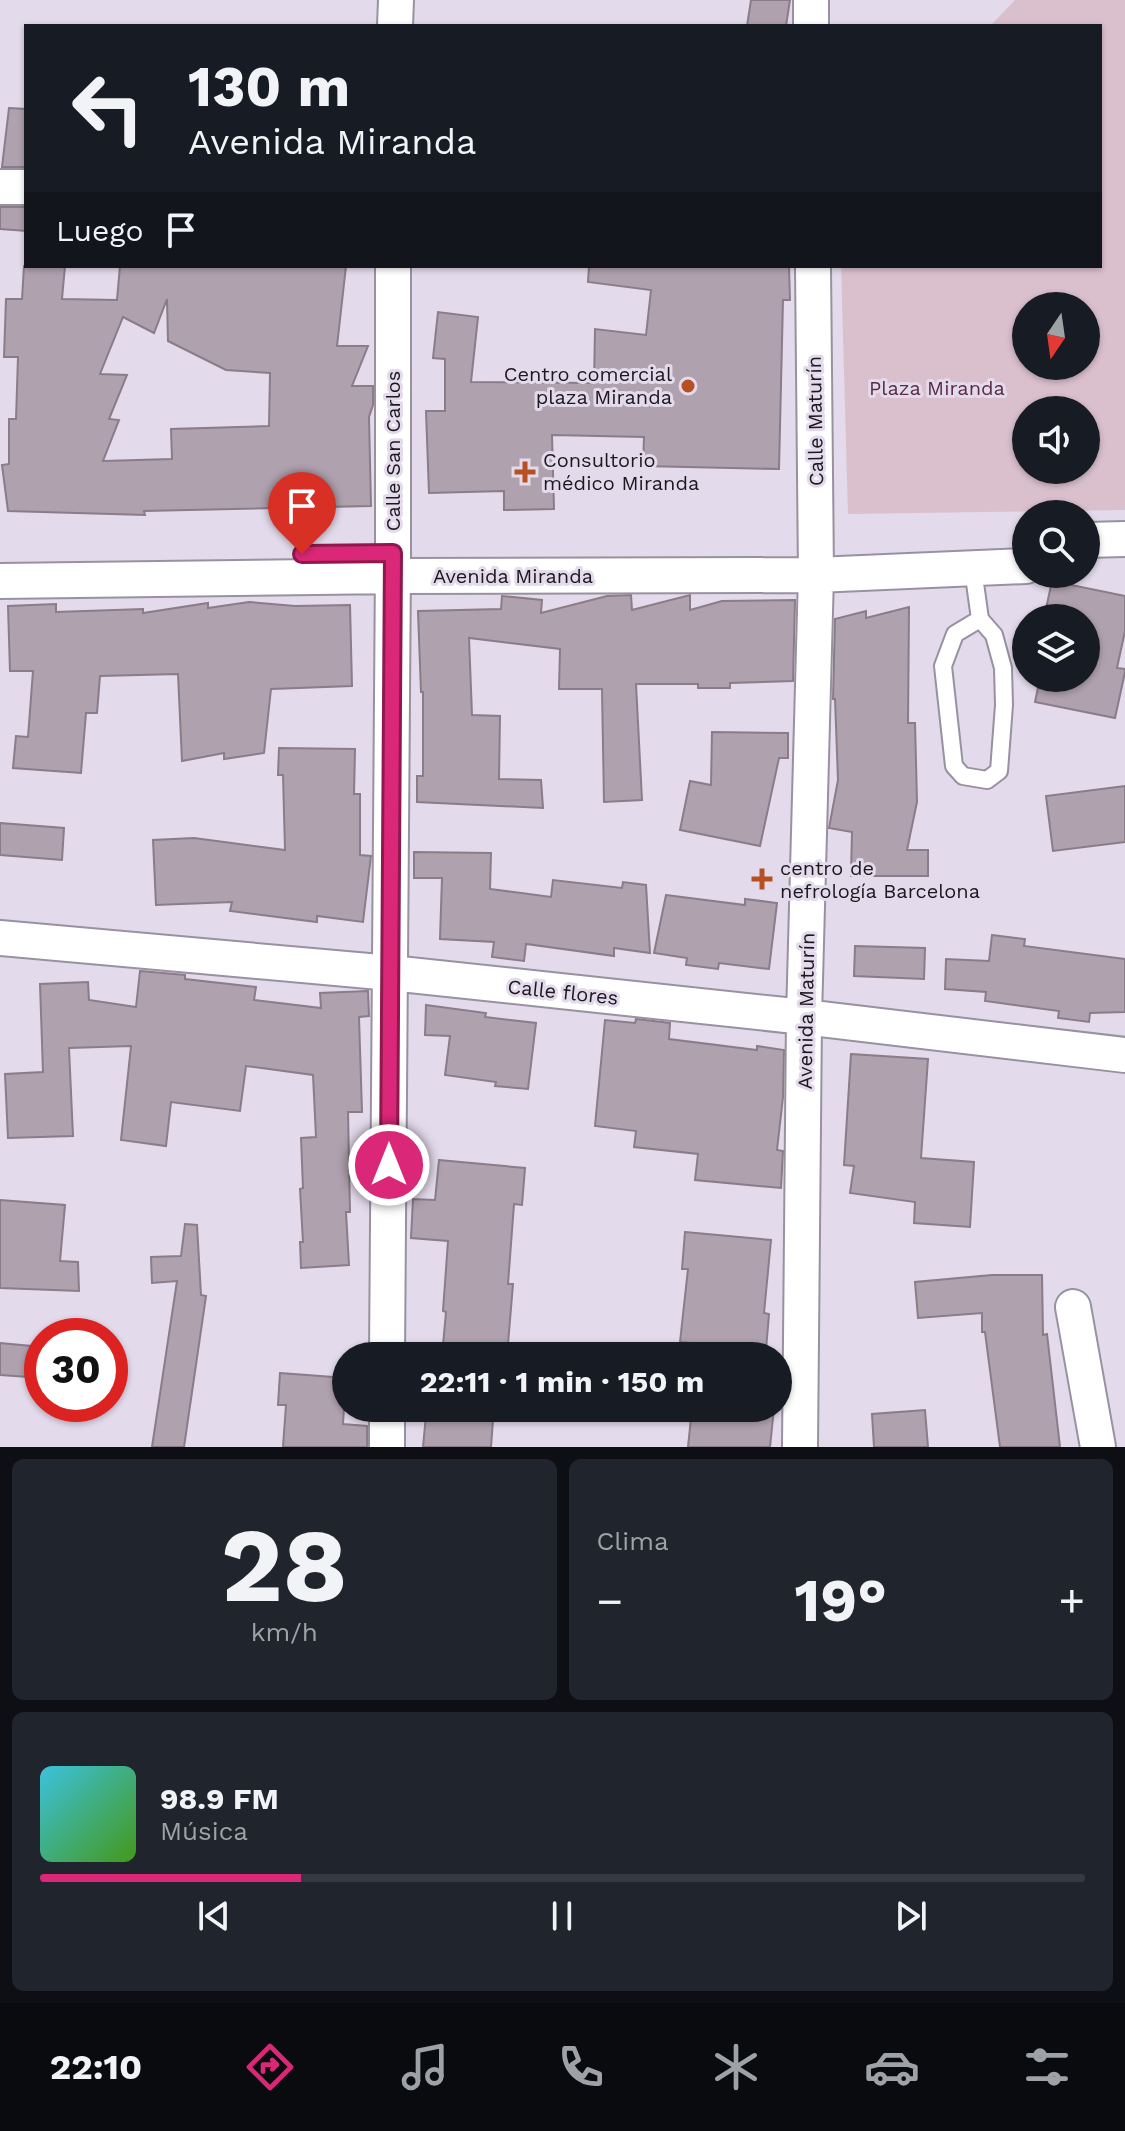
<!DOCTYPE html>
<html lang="es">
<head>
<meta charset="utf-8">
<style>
	:root { --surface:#171b24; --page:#20242c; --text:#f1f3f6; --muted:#9ea1a6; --line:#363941; --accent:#db2777 }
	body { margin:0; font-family:"Work Sans",sans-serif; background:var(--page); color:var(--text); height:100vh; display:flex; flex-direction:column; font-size:30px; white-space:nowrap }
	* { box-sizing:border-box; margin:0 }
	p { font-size:26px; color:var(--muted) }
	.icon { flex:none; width:44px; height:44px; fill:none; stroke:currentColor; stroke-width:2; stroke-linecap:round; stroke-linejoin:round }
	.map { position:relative; height:1447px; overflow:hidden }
	.details { display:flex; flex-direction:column; gap:12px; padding:12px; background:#0d0f14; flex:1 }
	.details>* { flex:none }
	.hud { position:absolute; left:24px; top:24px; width:1078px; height:244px; border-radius:0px; box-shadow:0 2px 6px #0004; background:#171b24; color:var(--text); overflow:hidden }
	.needle { width:52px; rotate:193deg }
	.controls { position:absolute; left:1012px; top:292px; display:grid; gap:16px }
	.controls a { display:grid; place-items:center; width:88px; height:88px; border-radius:50%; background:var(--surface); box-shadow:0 2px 6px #0004; font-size:40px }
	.speed { position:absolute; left:24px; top:1318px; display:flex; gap:16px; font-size:40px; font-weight:700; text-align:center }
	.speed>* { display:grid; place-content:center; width:104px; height:104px; border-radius:50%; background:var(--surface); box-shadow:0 2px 6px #0004; line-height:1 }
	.speed .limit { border:12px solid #d22; background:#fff; color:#111 }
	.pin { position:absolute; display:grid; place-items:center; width:68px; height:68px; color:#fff; margin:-82px -34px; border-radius:50% 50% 50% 0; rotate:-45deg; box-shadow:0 0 8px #0007 }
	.pin .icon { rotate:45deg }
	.me { position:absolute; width:88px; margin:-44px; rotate:0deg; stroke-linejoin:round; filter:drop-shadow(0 0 6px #0008) }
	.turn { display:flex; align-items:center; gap:28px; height:168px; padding:0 32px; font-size:36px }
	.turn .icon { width:104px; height:104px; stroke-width:2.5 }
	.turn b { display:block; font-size:56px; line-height:68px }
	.then { display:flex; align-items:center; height:76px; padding:0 32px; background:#0003; gap:16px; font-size:30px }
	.big { font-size:60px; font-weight:700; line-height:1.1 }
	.details .card { flex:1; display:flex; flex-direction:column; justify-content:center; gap:12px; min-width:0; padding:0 28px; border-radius:12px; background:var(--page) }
	.details .dial { align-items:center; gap:0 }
	.dial b { font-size:104px; line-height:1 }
	.song { display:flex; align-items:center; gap:24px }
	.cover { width:96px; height:96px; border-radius:12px; background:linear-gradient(135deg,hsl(190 70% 55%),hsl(100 70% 35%)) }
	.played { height:8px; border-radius:4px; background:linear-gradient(90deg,var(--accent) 25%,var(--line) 25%) }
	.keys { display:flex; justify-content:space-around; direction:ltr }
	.heat { display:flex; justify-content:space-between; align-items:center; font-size:44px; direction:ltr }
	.details .tiles { flex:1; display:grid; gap:12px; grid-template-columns:1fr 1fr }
	.card:last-child { grid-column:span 2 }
	.trip { position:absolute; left:332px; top:1342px; width:460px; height:80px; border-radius:40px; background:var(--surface); box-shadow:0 2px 6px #0004; font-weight:700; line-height:80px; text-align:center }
	.tab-bar { display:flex; height:128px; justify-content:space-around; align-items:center; background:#090b0e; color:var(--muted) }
	.tab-bar .icon { width:56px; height:56px }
	.tab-bar .on { color:var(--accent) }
	.tab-bar b { font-size:36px; color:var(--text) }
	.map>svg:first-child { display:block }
</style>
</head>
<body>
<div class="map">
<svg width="1125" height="1447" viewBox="0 0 1125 1447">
	<rect width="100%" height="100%" fill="#e3daeb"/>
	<path fill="#dac0cd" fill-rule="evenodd" d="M 1015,0 L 1125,0 L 1125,510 L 848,514 L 841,266 L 1100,266 L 1100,26 L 990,26 ZM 1026,306 L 1086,306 L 1086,366 L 1026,366 ZM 1026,410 L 1086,410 L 1086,470 L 1026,470 Z"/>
	<path fill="#afa1ae" stroke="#8a7c89" stroke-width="2" fill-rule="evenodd" d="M 751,0 L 790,0 L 786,26 L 747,26 Z
		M 9,108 L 26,109 L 26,167 L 2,167 Z
		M 0,207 L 26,207 L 26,231 L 0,229 Z
		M 24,266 L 65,266 L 62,299 L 117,300 L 120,266 L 346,266 L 337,346 L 368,346 L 352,386 L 373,386 L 373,405 L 369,417 L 371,506 L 144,511 L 145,515 L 8,511 L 2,465 L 9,464 L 9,419 L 16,419 L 18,357 L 4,357 L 6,299 L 22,299 ZM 167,299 L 168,341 L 226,370 L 270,373 L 269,426 L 171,429 L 172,459 L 103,461 L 119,420 L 109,419 L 127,375 L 100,374 L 123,317 L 154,333 Z
		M 589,266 L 789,266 L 790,300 L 783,300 L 779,469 L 643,466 L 644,437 L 552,435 L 554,509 L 504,510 L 504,491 L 429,493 L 426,411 L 445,411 L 445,359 L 433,358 L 438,312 L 478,317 L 471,382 L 594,383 L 595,329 L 646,335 L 651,290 L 588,282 Z
		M 1052,581 L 1125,596 L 1125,631 L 1117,668 L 1125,669 L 1125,672 L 1115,718 L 1035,702 L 1040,678 L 1086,678 L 1086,618 L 1044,618 Z
		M 631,595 L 632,610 L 690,595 L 690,610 L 722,601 L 795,600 L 793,681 L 730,683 L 730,688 L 698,688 L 698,684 L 636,684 L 642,800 L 604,802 L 602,689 L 559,689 L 560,649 L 469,638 L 472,715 L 500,716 L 499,779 L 541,780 L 543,808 L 417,802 L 417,776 L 423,776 L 423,692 L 421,692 L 418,611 L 501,609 L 502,596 L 542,600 L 541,613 L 607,596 Z
		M 249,602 L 295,606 L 350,605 L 352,686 L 271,689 L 264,753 L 224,759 L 224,753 L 182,761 L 178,674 L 100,676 L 97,713 L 86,713 L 81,773 L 13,768 L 16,736 L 28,737 L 33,671 L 10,671 L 8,606 L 56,604 L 56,612 L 143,609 L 143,613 L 208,603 L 208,608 Z
		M 909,607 L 908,723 L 915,723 L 917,802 L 907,850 L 928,850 L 928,876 L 851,876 L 852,832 L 829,828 L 838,780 L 835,699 L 833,699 L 835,619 L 866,611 L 866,618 Z
		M 712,732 L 788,733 L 788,758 L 779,758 L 760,846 L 680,830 L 690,781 L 711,785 Z
		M 279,748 L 355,749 L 354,794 L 360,794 L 360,855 L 371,856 L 363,922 L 317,916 L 317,922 L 230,911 L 232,902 L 156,905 L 153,840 L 194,838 L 285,850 L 283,775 L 278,775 Z
		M 1125,786 L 1125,842 L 1053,851 L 1046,796 Z
		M 0,823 L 64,828 L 62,860 L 0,855 Z
		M 414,852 L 491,853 L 490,889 L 551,897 L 553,880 L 622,888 L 623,882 L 646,885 L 650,953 L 614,948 L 614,956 L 526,944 L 524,961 L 492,957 L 494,942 L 440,939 L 442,878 L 414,878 Z
		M 666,895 L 745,905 L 745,899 L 777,903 L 769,969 L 719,963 L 718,969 L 686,965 L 687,958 L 654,953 Z
		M 992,935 L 1025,939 L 1024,946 L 1125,959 L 1125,1012 L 1090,1013 L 1089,1022 L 1058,1018 L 1059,1011 L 985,1001 L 986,992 L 945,989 L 946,959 L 989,961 Z
		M 855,946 L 925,948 L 924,979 L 854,976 Z
		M 140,971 L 185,975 L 185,979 L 256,987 L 254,1000 L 321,1008 L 320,993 L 368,991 L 369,1016 L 359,1017 L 362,1112 L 348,1112 L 350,1212 L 346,1212 L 349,1265 L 301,1268 L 300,1242 L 303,1242 L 300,1189 L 303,1188 L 301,1138 L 316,1137 L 313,1075 L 246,1066 L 240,1111 L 171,1102 L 166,1146 L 121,1140 L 131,1046 L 69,1048 L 73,1136 L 8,1138 L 5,1074 L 43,1072 L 40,984 L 88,982 L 89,1000 L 136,1007 Z
		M 426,1005 L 486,1013 L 485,1017 L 536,1023 L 528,1089 L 495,1086 L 496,1082 L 445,1075 L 450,1036 L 425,1035 Z
		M 636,1019 L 670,1023 L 669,1039 L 757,1050 L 757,1046 L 784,1050 L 783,1097 L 777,1150 L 783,1151 L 781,1188 L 695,1180 L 698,1154 L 634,1147 L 636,1131 L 595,1126 L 605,1020 L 635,1023 Z
		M 851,1054 L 928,1059 L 921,1158 L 974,1162 L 970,1227 L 914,1223 L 915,1202 L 850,1193 L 854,1166 L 844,1165 Z
		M 439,1160 L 525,1168 L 522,1205 L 514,1204 L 508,1284 L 513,1284 L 507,1356 L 442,1356 L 446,1312 L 443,1311 L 448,1241 L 411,1238 L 413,1199 L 435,1200 Z
		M 0,1200 L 65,1205 L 60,1261 L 78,1262 L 79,1291 L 0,1288 Z
		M 185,1224 L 197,1225 L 201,1295 L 206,1296 L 184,1447 L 152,1447 L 177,1281 L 152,1283 L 151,1257 L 181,1256 Z
		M 685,1232 L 771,1240 L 764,1313 L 769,1314 L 766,1350 L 680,1342 L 688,1269 L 682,1269 Z
		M 992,1275 L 1042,1275 L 1043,1335 L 1047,1334 L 1060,1447 L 1000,1447 L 985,1332 L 982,1332 L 982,1313 L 918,1318 L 915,1282 Z
		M 0,1343 L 42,1347 L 42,1378 L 0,1375 Z
		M 280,1373 L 346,1378 L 343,1424 L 367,1426 L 367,1447 L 283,1447 L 286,1405 L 278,1405 Z
		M 692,1408 L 774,1408 L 770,1447 L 688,1447 Z
		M 925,1410 L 928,1447 L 874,1447 L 872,1414 Z
		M 426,1415 L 493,1420 L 491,1447 L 423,1447 Z"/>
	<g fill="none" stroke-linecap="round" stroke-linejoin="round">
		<defs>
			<path id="service" d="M 973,569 L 980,619 L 994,635 L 1003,668 L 1004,705 L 999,771 L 987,780 L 963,776 L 954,766 L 943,666 L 955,634 L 980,619"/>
			<path id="minor" d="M 811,0 L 811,26
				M 395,26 L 396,0
				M 0,187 L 26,187
				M 1086,540 L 1125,539
				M 0,581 L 397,576 L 816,575 L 1026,566
				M 0,938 L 391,973 L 804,1017 L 1125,1055
				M 1073,1307 L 1098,1447
				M 387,1356 L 393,566 L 393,266
				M 387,1447 L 387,1408
				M 800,1447 L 804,1017 L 816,575 L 813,266"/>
		</defs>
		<use href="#service" stroke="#9991a0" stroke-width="20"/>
		<use href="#minor" stroke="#9991a0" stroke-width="38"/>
		<use href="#service" stroke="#fff" stroke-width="16"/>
		<use href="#minor" stroke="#fff" stroke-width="34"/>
	</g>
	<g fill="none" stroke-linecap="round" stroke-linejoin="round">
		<defs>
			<path id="route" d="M 302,554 L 393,553 L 389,1165"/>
		</defs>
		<use href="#route" stroke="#8e194d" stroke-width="20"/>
		<use href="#route" stroke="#db2777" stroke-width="14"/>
	</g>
	<g fill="#b65022" stroke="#e3daeb" stroke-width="3">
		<circle cx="688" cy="386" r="8"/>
		<path d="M521 460h8v8h8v8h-8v8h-8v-8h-8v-8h8z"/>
		<path d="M758 867h8v8h8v8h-8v8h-8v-8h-8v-8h8z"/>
	</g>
	<g text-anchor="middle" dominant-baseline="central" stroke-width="6" stroke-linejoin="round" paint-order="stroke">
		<g font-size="20" fill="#1c181e" stroke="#e3daeb" text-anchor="start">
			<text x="672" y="374" text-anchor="end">Centro comercial<tspan x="672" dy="23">plaza Miranda</tspan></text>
			<text x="543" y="460">Consultorio<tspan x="543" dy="23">médico Miranda</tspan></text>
			<text x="780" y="868">centro de<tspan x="780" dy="23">nefrología Barcelona</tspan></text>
		</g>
		<g font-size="20" fill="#5c2c47" stroke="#e3daeb">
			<text x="937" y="388">Plaza Miranda</text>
		</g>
		<g font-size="20" fill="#1c181e" stroke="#e3daeb">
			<text transform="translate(815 421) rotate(-91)">Calle Maturín</text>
			<text transform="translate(393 451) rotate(-90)">Calle San Carlos</text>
			<text x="513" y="576">Avenida Miranda</text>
			<text transform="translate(563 992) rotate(6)">Calle flores</text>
			<text transform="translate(806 1011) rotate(-89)">Avenida Maturín</text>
		</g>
	</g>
</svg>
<div class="controls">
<a><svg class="needle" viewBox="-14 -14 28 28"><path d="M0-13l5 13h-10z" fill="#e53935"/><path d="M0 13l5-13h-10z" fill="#9ea1a6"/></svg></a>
<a><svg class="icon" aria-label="sound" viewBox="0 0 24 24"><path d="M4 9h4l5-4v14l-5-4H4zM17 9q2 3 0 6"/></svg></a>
<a><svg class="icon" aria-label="search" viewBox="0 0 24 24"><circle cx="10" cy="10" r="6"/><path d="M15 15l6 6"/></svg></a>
<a><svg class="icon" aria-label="layers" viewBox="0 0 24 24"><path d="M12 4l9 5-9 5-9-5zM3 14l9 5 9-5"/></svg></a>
</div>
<div class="speed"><div class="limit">30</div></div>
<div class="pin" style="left:302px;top:554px;background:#d93025"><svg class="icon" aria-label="arrive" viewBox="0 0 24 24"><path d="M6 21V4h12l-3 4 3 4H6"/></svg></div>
<svg class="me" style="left:389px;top:1165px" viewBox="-20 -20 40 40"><circle r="17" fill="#db2777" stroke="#fff" stroke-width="3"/><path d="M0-11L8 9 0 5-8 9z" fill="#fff"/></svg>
<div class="trip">22:11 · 1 min · 150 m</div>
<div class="hud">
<div class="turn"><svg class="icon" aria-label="left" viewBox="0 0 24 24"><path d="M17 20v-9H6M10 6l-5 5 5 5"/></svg><div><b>130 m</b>Avenida Miranda</div></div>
<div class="then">Luego<svg class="icon" aria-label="arrive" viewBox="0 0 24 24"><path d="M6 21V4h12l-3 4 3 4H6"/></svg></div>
</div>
</div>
<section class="details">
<div class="tiles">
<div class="card dial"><b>28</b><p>km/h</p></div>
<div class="card"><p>Clima</p>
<div class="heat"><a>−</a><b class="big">19°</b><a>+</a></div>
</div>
<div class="card">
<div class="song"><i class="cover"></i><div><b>98.9 FM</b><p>Música</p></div></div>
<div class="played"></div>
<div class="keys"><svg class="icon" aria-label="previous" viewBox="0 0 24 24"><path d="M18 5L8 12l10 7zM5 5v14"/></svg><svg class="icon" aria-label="pause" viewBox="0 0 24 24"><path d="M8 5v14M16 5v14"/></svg><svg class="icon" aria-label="next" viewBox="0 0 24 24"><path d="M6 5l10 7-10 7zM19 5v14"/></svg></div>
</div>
</div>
</section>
<nav class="tab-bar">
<b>22:10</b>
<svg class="icon on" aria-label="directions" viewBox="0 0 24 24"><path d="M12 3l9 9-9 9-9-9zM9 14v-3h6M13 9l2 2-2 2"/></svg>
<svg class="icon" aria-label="music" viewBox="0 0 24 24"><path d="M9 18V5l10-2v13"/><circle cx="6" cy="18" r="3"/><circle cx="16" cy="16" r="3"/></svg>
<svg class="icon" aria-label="phone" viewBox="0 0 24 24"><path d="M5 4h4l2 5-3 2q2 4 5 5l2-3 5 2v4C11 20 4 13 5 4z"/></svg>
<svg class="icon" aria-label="climate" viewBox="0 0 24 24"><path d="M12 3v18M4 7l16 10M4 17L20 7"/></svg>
<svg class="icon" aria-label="car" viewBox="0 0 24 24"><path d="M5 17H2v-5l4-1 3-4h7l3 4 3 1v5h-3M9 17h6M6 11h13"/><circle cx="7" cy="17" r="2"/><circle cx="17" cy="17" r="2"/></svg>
<svg class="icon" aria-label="filters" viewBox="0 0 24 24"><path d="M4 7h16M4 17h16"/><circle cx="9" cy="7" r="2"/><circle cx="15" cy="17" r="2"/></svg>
</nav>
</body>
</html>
